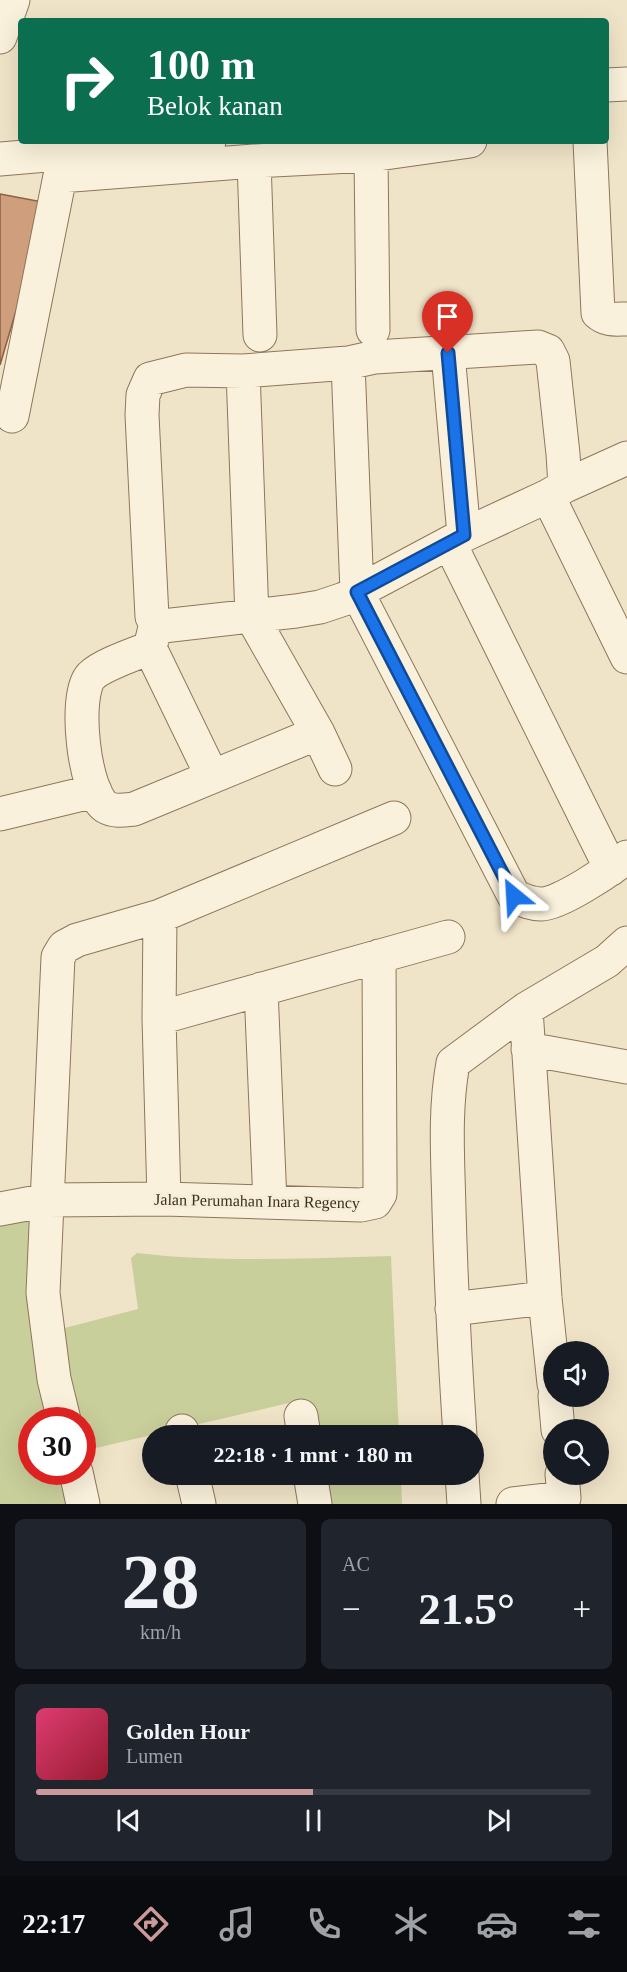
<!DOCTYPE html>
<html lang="id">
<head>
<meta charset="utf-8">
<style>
	:root { --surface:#171b24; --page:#20242c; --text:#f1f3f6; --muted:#9ea1a6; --line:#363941; --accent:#cc999b }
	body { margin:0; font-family:Georgia,serif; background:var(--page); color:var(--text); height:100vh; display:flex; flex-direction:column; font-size:22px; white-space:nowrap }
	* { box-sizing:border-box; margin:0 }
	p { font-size:20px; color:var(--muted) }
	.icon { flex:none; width:33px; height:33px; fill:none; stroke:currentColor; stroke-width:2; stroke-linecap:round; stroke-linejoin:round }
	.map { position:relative; height:1504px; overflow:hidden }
	.drawer { display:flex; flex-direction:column; gap:15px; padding:15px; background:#0d0f14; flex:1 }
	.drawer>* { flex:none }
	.hud { position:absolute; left:18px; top:18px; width:591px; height:126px; border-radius:6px; box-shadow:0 6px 24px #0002; background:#0b6e4f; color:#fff; overflow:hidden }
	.fabs { position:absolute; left:543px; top:1341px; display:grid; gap:12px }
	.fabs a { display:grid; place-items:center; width:66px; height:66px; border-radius:50%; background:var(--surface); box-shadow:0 6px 24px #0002; font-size:30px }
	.speed { position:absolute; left:18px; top:1407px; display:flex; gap:12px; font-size:30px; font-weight:700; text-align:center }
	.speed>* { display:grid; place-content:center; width:78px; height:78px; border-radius:50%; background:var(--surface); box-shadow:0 6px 24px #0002; line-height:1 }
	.speed .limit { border:9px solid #d22; background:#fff; color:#111 }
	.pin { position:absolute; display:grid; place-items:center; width:51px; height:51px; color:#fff; margin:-62px -26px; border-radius:50% 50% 50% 0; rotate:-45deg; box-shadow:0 0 6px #0007 }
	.pin .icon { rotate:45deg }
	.me { position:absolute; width:66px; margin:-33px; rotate:333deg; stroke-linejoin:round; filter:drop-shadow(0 0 4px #0008) }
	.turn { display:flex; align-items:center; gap:21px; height:126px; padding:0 30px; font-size:27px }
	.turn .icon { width:78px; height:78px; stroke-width:2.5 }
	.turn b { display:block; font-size:42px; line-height:51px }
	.big { font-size:45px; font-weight:700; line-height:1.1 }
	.drawer .card { flex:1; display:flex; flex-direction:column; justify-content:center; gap:9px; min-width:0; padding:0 21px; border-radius:9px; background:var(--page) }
	.drawer .dial { align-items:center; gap:0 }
	.dial b { font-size:78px; line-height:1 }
	.song { display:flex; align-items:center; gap:18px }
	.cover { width:72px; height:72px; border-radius:9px; background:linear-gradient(135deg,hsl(340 70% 55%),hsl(350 70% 35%)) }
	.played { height:6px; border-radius:3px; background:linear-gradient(90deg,var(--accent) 50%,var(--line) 50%) }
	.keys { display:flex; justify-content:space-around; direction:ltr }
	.heat { display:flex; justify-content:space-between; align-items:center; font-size:33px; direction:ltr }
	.drawer .tiles { flex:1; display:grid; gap:15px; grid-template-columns:1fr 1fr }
	.card:last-child { grid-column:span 2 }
	.trip { position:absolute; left:142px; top:1425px; width:342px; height:60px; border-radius:30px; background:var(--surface); box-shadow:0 6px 24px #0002; font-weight:700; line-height:60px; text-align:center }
	.dock { display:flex; height:96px; justify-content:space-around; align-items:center; background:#090b0e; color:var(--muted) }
	.dock .icon { width:42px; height:42px }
	.dock .active { color:var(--accent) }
	.dock b { font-size:27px; color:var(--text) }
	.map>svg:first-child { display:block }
</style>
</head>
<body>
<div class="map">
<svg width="627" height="1504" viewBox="0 0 627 1504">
	<rect width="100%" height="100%" fill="#f0e4c8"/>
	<path fill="#c9cf9b" d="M 43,1209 L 57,1420 L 32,1420 L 32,1472 L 68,1472 L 75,1504 L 0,1504 L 0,1219 Z
		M 137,1253 C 221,1263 306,1258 391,1256 L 399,1435 L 312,1435 L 306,1399 L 83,1451 L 82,1420 L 73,1420 L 53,1331 L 138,1309 L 131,1258 Z
		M 319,1475 L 401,1475 L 402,1504 L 324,1504 Z"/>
	<path fill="#cf9f7d" stroke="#8d5f41" stroke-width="1.5" d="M 0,194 L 48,203 L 0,365 Z"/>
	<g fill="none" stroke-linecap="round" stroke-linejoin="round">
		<defs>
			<path id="minor" d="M 0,37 L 13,0
				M 606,85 L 627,84
				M 590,141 L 598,313 C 607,321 616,319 627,319
				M 371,155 L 373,330
				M 0,159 L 209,141
				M 254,161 L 260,335
				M 448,353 L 464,535
				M 348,363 L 357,592 L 514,896 C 523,900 530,904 541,904 C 559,905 611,869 627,857
				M 243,371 L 252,617 L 318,733 L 335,769
				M 12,416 L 60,176 L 254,161 L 371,155 L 470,141
				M 565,486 L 563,454 L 553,361 L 548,351 L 538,347 L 375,357 L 348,363 L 243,371 L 186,370 L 150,379 L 143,395 L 142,415 L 152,617 L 156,623 L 163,626 L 296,611 L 320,607 L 344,599 L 464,535 L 548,496 L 565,486 L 627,458
				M 548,496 L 627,657
				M 450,544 L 611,869
				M 156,623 L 150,648 C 135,654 102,665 91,676 C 73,695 84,794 106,807 C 114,812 125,810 134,809 L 318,733
				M 150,648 L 212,776
				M 0,814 L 95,791
				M 160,916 L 159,1018 L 164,1199
				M 261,989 L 270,1202
				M 526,1009 L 545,1298 L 554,1384
				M 159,1018 L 448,937
				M 528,1049 L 627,1067
				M 0,1209 L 48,1200 L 164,1199 L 361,1205 L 375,1202 L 380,1194 L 380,1179 L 379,956
				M 452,1309 L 545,1298
				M 555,1396 L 558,1430
				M 301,1416 L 304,1436
				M 64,1420 L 54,1379 L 43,1293 L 58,957 L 64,947 L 77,940 L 160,916 L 394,818
				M 182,1431 L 183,1436
				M 460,1436 C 455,1360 451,1285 449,1210 C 448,1161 444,1112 453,1063 L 526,1009 L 607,961 L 627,943
				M 76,1472 L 83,1504
				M 192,1474 L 199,1504
				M 310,1474 L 315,1504
				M 462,1474 L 464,1504
				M 513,1504 L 564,1498 L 562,1474"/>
		</defs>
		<use href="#minor" stroke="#8d765c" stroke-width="35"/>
		<use href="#minor" stroke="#faf1dc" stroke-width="33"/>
	</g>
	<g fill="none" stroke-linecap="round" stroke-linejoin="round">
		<defs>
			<path id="route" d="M 448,353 L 464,535 L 357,592 L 514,896"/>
		</defs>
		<use href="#route" stroke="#114b97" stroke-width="15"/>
		<use href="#route" stroke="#1a73e8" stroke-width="10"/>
	</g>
	<g text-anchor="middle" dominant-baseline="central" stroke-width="6" stroke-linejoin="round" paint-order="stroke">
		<g font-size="16" fill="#3d2e20" stroke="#f7eed8">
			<text transform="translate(257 1201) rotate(1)">Jalan Perumahan Inara Regency</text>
		</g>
	</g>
</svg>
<div class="fabs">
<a><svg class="icon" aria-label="sound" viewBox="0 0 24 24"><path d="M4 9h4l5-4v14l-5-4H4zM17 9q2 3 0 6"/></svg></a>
<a><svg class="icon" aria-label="search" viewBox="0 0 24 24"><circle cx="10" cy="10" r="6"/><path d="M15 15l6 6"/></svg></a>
</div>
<div class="speed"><div class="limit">30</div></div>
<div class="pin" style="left:448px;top:353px;background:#d93025"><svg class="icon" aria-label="arrive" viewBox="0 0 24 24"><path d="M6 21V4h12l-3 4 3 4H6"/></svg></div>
<svg class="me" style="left:514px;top:896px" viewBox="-20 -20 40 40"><path d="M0-17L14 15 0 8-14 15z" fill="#1a73e8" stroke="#fff" stroke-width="4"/></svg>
<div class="trip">22:18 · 1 mnt · 180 m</div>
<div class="hud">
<div class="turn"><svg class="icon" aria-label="right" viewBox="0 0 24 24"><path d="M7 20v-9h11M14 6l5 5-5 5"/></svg><div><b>100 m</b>Belok kanan</div></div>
</div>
</div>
<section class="drawer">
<div class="tiles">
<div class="card dial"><b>28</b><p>km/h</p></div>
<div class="card"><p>AC</p>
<div class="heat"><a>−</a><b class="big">21.5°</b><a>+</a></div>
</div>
<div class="card">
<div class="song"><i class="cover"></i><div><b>Golden Hour</b><p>Lumen</p></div></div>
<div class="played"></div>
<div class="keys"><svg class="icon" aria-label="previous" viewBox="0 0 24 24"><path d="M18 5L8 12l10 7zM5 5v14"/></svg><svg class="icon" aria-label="pause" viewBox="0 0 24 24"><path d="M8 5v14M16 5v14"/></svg><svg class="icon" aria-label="next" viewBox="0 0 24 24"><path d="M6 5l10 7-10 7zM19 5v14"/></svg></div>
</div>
</div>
</section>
<nav class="dock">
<b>22:17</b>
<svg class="icon active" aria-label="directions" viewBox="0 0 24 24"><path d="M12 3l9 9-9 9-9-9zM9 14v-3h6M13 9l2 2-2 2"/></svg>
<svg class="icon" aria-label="music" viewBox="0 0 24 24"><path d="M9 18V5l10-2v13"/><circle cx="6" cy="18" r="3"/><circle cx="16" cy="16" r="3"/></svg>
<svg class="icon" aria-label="phone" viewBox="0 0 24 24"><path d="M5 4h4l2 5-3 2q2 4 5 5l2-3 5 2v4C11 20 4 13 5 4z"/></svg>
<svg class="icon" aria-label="climate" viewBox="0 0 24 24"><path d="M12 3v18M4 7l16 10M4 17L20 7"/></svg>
<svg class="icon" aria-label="car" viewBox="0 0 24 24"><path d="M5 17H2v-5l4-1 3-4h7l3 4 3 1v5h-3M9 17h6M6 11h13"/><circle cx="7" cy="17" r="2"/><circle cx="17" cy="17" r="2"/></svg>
<svg class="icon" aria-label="filters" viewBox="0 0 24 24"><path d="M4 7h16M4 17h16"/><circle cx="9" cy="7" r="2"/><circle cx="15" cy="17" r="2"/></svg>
</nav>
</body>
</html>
